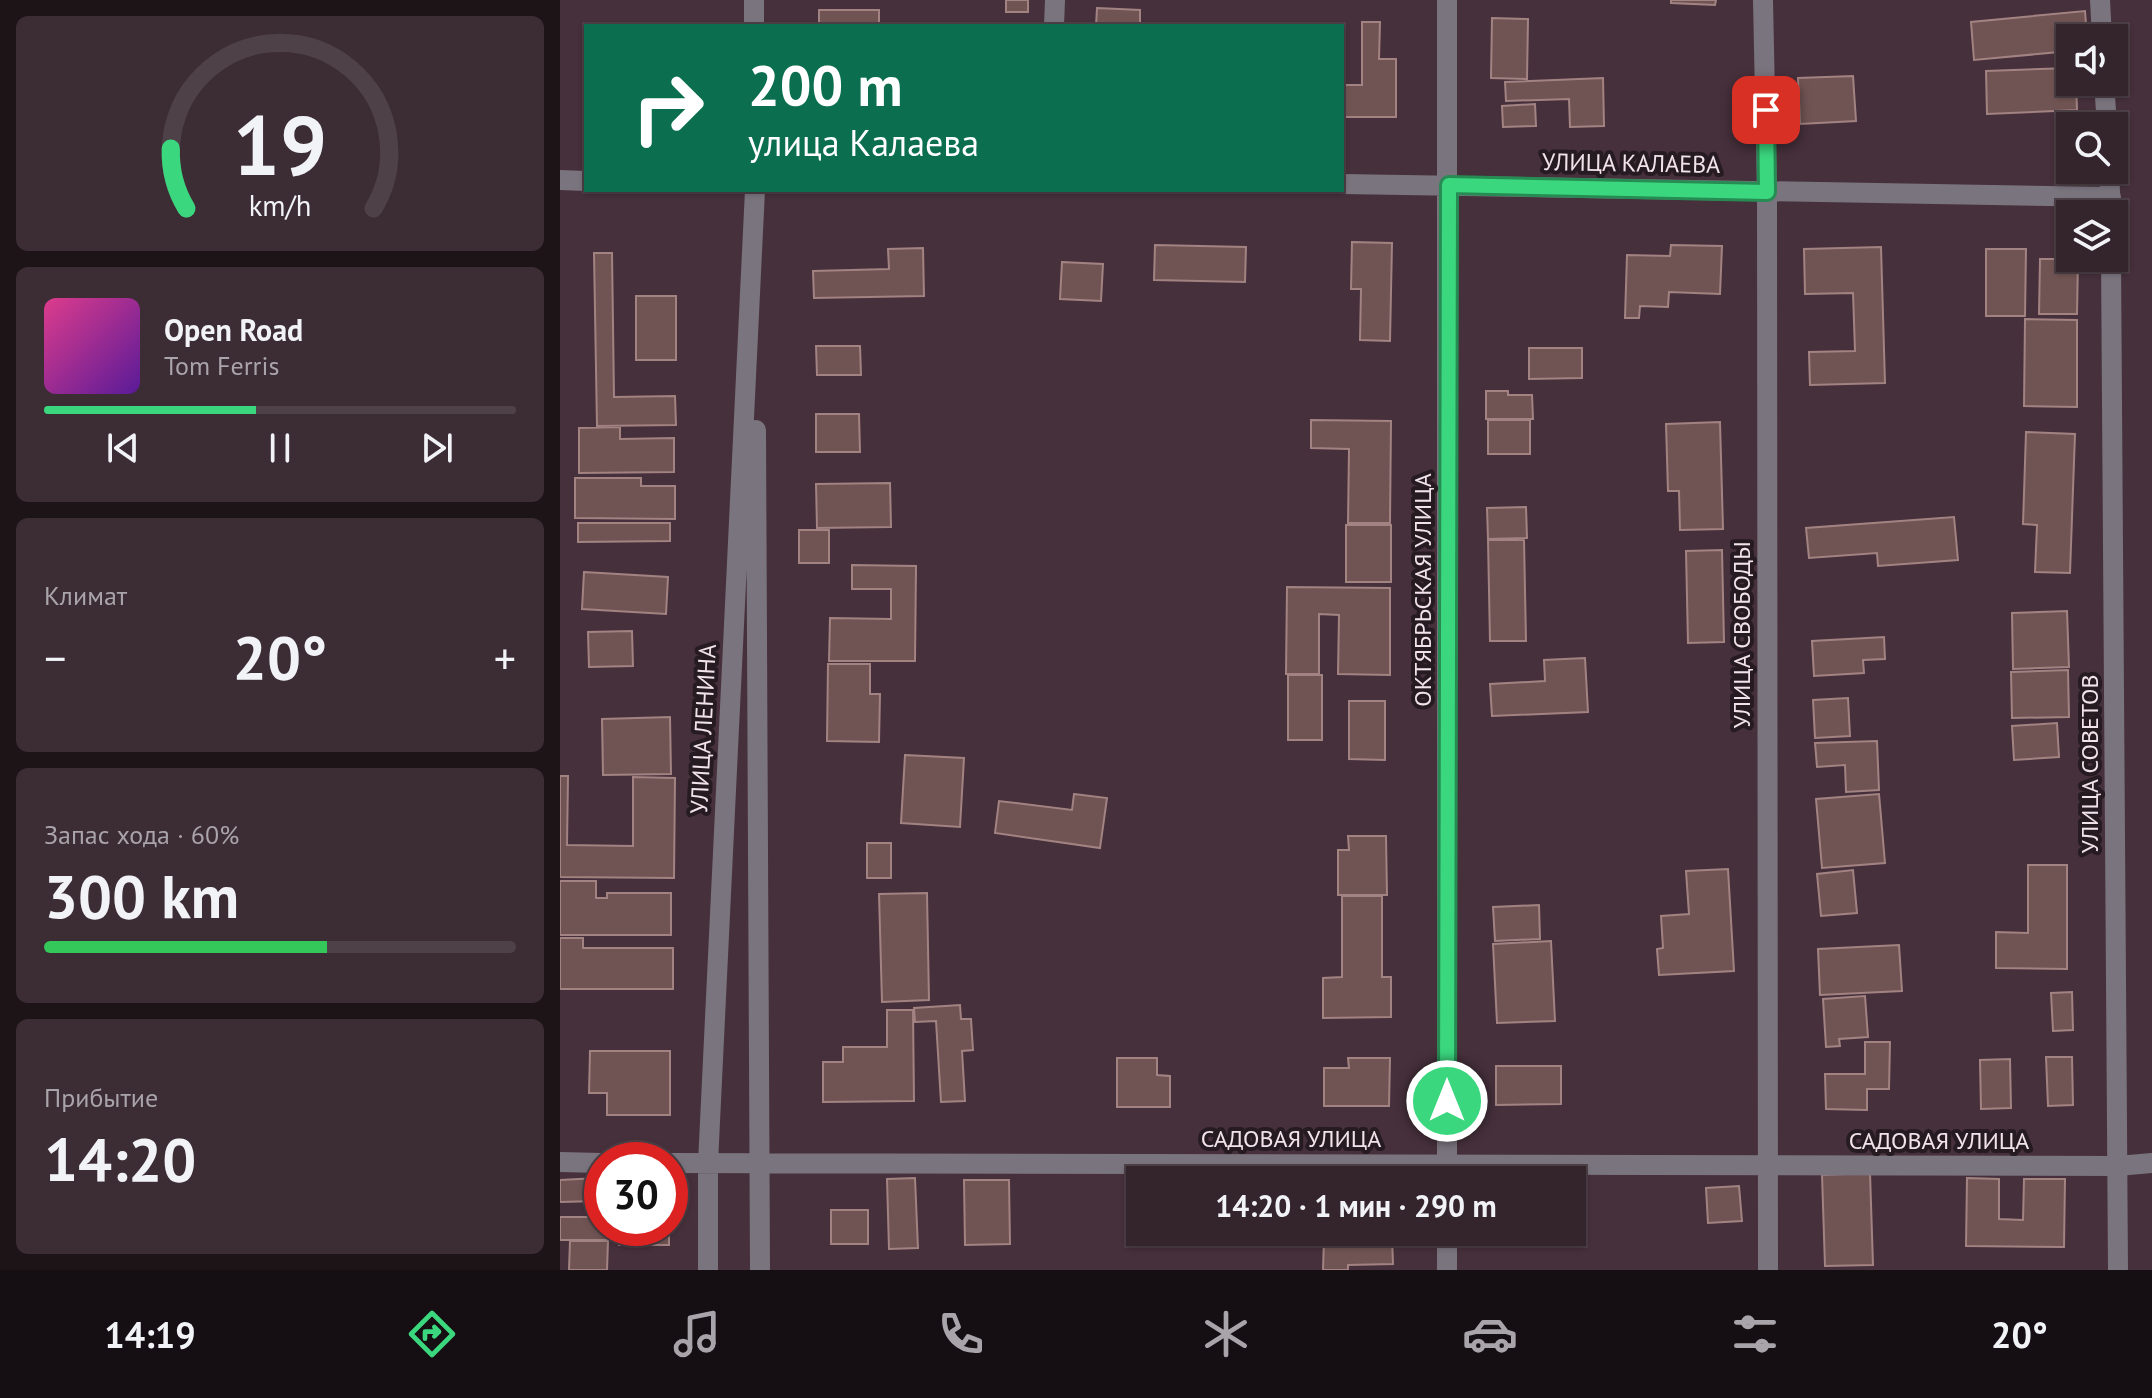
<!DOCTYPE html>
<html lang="ru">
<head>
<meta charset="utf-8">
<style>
	:root { --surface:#34242c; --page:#3c2c34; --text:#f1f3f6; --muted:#a9a4a9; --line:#4e4148; --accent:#3bd77f }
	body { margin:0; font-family:"PT Sans",sans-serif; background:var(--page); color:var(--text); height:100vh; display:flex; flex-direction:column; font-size:30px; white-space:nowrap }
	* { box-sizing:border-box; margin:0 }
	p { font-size:26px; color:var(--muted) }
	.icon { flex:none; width:44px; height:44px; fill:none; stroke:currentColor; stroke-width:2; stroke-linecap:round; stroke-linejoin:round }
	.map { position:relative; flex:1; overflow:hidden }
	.details { display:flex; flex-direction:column; gap:16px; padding:16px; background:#1d1418; width:560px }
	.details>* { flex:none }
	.banner { position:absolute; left:24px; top:24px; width:760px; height:168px; border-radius:0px; box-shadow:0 2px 6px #0004,0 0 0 2px var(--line); background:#0b6e4f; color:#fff; overflow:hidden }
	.buttons { position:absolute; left:1496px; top:24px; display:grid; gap:16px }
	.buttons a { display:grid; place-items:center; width:72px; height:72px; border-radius:0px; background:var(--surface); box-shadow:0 2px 6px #0004,0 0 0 2px var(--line); font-size:40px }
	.speed { position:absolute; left:24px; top:1142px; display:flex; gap:16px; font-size:40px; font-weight:700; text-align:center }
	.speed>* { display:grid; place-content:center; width:104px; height:104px; border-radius:50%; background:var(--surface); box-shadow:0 2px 6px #0004,0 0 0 2px var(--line); line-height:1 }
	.speed .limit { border:12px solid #d22; background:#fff; color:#111 }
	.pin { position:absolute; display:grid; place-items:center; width:68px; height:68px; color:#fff; margin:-34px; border-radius:16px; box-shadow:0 4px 12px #0006 }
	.me { position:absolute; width:88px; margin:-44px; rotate:0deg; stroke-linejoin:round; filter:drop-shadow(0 0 6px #0008) }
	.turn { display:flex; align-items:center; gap:28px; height:168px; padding:0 32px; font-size:36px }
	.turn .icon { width:104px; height:104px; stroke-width:2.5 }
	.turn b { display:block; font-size:56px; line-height:68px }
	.big { font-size:60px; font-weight:600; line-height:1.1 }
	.details .card { flex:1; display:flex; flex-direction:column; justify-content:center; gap:12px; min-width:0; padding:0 28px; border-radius:12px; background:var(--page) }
	.details .dial { align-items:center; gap:0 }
	.dial svg { height:208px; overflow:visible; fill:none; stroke:var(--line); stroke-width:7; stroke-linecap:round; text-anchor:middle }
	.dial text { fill:var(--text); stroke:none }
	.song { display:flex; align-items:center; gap:24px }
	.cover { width:96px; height:96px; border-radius:12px; background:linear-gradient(135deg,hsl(330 70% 55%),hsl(270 70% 35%)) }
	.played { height:8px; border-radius:4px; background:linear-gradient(90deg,var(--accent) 45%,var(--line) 45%) }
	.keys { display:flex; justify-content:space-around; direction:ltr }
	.heat { display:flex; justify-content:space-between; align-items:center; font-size:44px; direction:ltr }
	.charge { height:12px; border-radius:6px; background:linear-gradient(90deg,#34c759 60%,var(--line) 0) }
	.trip { position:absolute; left:566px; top:1166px; width:460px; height:80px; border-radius:0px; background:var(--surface); box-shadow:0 2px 6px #0004,0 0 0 2px var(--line); font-weight:600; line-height:80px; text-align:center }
	.dock { display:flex; height:128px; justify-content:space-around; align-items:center; background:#150e12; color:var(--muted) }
	.dock .icon { width:56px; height:56px }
	.dock .current { color:var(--accent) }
	.dock b { font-size:36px; color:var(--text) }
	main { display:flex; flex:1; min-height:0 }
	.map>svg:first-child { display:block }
</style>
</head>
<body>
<main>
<section class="details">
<div class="card dial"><svg viewBox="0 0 100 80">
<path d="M14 69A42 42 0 1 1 86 69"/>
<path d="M14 69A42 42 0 0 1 8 46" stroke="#3bd77f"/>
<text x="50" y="56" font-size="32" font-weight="700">19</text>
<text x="50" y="72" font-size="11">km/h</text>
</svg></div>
<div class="card">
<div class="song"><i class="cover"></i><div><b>Open Road</b><p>Tom Ferris</p></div></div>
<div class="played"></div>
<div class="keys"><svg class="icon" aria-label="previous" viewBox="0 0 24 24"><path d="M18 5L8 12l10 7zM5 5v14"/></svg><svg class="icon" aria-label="pause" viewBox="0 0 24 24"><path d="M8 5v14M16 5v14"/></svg><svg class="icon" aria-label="next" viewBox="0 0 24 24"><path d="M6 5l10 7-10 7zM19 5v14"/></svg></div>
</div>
<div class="card"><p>Климат</p>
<div class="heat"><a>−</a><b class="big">20°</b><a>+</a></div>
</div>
<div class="card"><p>Запас хода · 60%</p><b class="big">300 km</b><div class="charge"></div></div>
<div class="card"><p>Прибытие</p><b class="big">14:20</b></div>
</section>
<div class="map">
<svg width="1592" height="1270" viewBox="0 0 1592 1270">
	<rect width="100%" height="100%" fill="#46303b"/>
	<path fill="#705453" stroke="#a28382" stroke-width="2" d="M 446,0 L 468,0 L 468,12 L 446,12 Z
		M 1111,0 L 1156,0 L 1155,5 L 1111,3 Z
		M 537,8 L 580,10 L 580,26 L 536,26 Z
		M 259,10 L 319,10 L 319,26 L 259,26 Z
		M 1525,11 L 1527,38 L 1510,38 L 1510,51 L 1414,60 L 1411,22 Z
		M 932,18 L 968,19 L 967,79 L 931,78 Z
		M 802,22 L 820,22 L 819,59 L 836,59 L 836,117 L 782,117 L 782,85 L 802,85 Z
		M 1510,68 L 1510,82 L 1516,82 L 1517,110 L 1427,114 L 1426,71 Z
		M 1293,76 L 1296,121 L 1240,124 L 1238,78 Z
		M 1043,78 L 1044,126 L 1010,127 L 1009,99 L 946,101 L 945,82 Z
		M 975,104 L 976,126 L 943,127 L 942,106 Z
		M 792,242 L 832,243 L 830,341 L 800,340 L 801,289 L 791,289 Z
		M 595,245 L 686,247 L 685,282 L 594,280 Z
		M 1111,245 L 1162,246 L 1160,294 L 1109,292 L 1108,307 L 1080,306 L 1079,318 L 1065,318 L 1067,255 L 1110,256 Z
		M 1321,247 L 1325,383 L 1250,385 L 1249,352 L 1295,351 L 1293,293 L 1245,294 L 1244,249 Z
		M 363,248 L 364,296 L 254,298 L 253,271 L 329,269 L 328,249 Z
		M 1426,249 L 1466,249 L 1465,316 L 1426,316 Z
		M 34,253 L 52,253 L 54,397 L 115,396 L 116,425 L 37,426 Z
		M 1480,259 L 1518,259 L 1517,314 L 1479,314 Z
		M 502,262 L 543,264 L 541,301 L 500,299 Z
		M 76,296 L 116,296 L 116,360 L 76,360 Z
		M 1465,319 L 1517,320 L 1517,407 L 1464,406 Z
		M 256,346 L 300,346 L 301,375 L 257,375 Z
		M 969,348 L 1022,348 L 1022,378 L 969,379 Z
		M 926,391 L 948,391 L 948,395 L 972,395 L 973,419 L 926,419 Z
		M 256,414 L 299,414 L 300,452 L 256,452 Z
		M 751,420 L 831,421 L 830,523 L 788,523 L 789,449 L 751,448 Z
		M 928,420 L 970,420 L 970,454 L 928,454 Z
		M 1160,422 L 1163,529 L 1120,530 L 1119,491 L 1108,491 L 1106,424 Z
		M 60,427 L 60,439 L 114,438 L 114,472 L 19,473 L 19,428 Z
		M 1466,432 L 1515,434 L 1510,573 L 1475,572 L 1477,525 L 1463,524 Z
		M 15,478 L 81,478 L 81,486 L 115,486 L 115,519 L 15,518 Z
		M 330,483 L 331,527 L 257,528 L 256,484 Z
		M 966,507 L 967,538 L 928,539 L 927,508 Z
		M 1394,517 L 1398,560 L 1318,566 L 1317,553 L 1249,558 L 1246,528 Z
		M 18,523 L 110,523 L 110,541 L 18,542 Z
		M 786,525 L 831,525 L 831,582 L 786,582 Z
		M 239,530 L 269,530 L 269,563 L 239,563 Z
		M 928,540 L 964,540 L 966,641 L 930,641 Z
		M 1162,550 L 1164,642 L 1128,643 L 1126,551 Z
		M 292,565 L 356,566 L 355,661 L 269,661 L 270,618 L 331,619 L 331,589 L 292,589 Z
		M 24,572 L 108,577 L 106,614 L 22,609 Z
		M 727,587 L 830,588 L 830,675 L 778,674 L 779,615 L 759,614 L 759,674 L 726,674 Z
		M 1507,611 L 1509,667 L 1453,669 L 1452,613 Z
		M 72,631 L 73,666 L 29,667 L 28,632 Z
		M 1324,637 L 1325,659 L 1303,660 L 1304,673 L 1254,676 L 1252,641 Z
		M 1025,658 L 1028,712 L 932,716 L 930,684 L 985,681 L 984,660 Z
		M 268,664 L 310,664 L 310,694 L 320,694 L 319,742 L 267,741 Z
		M 1508,670 L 1509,717 L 1452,718 L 1451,672 Z
		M 728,675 L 762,675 L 762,740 L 728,740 Z
		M 1288,698 L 1290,736 L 1255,738 L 1253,700 Z
		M 789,701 L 825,701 L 825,760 L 789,759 Z
		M 110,717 L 111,774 L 43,775 L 42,719 Z
		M 1497,723 L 1499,757 L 1454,760 L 1452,726 Z
		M 1317,741 L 1319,790 L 1286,792 L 1285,765 L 1257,767 L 1255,743 Z
		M 345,755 L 404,758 L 400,827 L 341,823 Z
		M 0,776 L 8,776 L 7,845 L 73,846 L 73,777 L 115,778 L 114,878 L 0,877 Z
		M 514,794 L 547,798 L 540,848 L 435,833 L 439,801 L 512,810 Z
		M 1319,794 L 1325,863 L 1262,868 L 1256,799 Z
		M 788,836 L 826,836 L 827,895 L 778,895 L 778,850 L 789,850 Z
		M 307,843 L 331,843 L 331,878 L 307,878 Z
		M 1468,865 L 1507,865 L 1507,969 L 1436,968 L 1436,932 L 1468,933 Z
		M 1168,869 L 1174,971 L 1099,975 L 1097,949 L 1103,948 L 1101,916 L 1129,914 L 1126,871 Z
		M 1293,870 L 1297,913 L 1261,916 L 1257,874 Z
		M 0,881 L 36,881 L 36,898 L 47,898 L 47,893 L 111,893 L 111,935 L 0,935 Z
		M 367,893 L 369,1000 L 322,1002 L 319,894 Z
		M 782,896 L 822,896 L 822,977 L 831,977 L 831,1017 L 763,1018 L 763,978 L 782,977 Z
		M 979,905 L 980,939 L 935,941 L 933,907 Z
		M 0,938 L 23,938 L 23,948 L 113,948 L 113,989 L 0,989 Z
		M 991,941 L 995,1021 L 937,1023 L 933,944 Z
		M 1339,945 L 1342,991 L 1260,995 L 1258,949 Z
		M 1512,992 L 1513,1030 L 1493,1031 L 1491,993 Z
		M 1305,996 L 1308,1037 L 1279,1039 L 1280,1046 L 1266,1047 L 1263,999 Z
		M 400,1005 L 401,1019 L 411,1019 L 413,1050 L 402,1051 L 405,1101 L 381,1102 L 376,1021 L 355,1022 L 354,1008 Z
		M 327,1010 L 353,1010 L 354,1101 L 263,1102 L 263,1062 L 283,1062 L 283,1047 L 327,1047 Z
		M 1305,1042 L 1330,1042 L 1329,1089 L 1307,1089 L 1307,1110 L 1266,1109 L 1265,1074 L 1305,1074 Z
		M 30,1051 L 110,1051 L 110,1115 L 47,1115 L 47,1093 L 29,1093 Z
		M 1486,1057 L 1512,1057 L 1513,1105 L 1488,1106 Z
		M 557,1058 L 597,1058 L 597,1075 L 610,1076 L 610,1107 L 557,1107 Z
		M 788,1058 L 830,1058 L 829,1106 L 764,1106 L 764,1068 L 789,1068 Z
		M 1450,1059 L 1451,1108 L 1421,1109 L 1420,1060 Z
		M 936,1066 L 1001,1066 L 1001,1104 L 936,1105 Z
		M 1310,1173 L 1313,1265 L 1265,1266 L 1262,1175 Z
		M 985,1176 L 985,1180 L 933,1180 L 933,1177 Z
		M 37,1178 L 38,1201 L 0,1202 L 0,1180 Z
		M 355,1178 L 358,1248 L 329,1249 L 327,1179 Z
		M 1407,1178 L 1439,1179 L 1439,1219 L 1463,1220 L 1464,1179 L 1505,1179 L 1504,1247 L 1406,1246 Z
		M 404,1180 L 449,1180 L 450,1244 L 405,1245 Z
		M 1179,1186 L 1182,1221 L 1148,1223 L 1146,1188 Z
		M 271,1210 L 308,1210 L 308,1244 L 271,1244 Z
		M 0,1217 L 42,1217 L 42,1228 L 109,1228 L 109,1245 L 59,1245 L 59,1240 L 0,1240 Z
		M 764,1232 L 792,1232 L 792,1238 L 764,1239 Z
		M 832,1238 L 833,1264 L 788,1265 L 788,1270 L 763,1270 L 764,1239 Z
		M 10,1241 L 48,1241 L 47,1270 L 9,1270 Z"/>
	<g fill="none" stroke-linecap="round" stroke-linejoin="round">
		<path stroke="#7a747e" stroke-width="20" d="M 194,0 L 194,26
			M 1203,0 L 1207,192 L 1208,1270
			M 1540,0 L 1542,38
			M 494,26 L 495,0
			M 1544,82 L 1547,126
			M 1549,170 L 1551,214
			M 0,180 L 26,181
			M 782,184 L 1551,197
			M 1551,258 L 1558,1270
			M 196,430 L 200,1270
			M 0,1162 L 42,1163
			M 110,1163 L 1558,1166 L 1592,1163
			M 887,1180 L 887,0
			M 887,1232 L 887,1270
			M 148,1270 L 148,1163 L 195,190"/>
	</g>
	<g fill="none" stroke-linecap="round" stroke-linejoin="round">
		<defs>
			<path id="route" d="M 887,1101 L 889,185 L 1207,192 L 1206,110"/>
		</defs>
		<use href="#route" stroke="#268c53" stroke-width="20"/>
		<use href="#route" stroke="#3bd77f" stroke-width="14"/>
	</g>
	<g text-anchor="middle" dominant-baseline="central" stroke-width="8" stroke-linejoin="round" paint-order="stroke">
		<g font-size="24" fill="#f2e3ea" stroke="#261b21">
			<text transform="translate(1071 163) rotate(1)">УЛИЦА КАЛАЕВА</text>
			<text transform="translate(862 590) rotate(-90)">ОКТЯБРЬСКАЯ УЛИЦА</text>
			<text transform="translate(1181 635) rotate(-90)">УЛИЦА СВОБОДЫ</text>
			<text transform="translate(143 729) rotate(-87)">УЛИЦА ЛЕНИНА</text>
			<text transform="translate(1529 764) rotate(-90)">УЛИЦА СОВЕТОВ</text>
			<text x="731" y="1138">САДОВАЯ УЛИЦА</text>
			<text x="1379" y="1140">САДОВАЯ УЛИЦА</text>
		</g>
	</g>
</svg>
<div class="buttons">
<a><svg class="icon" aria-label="sound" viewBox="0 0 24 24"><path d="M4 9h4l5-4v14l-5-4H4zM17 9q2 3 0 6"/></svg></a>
<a><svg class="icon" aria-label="search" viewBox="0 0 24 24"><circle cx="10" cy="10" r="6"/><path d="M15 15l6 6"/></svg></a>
<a><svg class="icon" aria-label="layers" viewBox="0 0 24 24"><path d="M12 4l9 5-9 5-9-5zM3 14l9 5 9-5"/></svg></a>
</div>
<div class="speed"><div class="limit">30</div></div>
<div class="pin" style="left:1206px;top:110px;background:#d93025"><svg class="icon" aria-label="arrive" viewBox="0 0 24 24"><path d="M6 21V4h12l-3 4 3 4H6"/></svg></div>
<svg class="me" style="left:887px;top:1101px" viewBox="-20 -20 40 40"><circle r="17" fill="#3bd77f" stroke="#fff" stroke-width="3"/><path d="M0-11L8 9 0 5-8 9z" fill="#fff"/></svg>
<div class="trip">14:20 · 1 мин · 290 m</div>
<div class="banner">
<div class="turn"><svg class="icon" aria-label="right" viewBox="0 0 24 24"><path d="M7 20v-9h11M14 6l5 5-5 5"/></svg><div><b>200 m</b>улица Калаева</div></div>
</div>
</div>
</main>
<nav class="dock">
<b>14:19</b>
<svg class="icon current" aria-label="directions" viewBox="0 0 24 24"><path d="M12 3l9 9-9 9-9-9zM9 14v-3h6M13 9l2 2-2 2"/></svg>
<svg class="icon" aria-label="music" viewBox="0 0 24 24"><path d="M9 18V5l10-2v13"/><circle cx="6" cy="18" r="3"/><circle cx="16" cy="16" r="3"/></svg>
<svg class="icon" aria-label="phone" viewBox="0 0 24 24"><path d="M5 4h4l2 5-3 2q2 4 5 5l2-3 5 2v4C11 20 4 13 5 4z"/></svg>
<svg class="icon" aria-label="climate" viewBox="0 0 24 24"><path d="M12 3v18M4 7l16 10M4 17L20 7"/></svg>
<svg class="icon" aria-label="car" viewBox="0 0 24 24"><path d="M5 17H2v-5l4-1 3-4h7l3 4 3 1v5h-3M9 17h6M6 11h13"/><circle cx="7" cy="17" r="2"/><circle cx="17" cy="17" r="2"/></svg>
<svg class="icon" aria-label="filters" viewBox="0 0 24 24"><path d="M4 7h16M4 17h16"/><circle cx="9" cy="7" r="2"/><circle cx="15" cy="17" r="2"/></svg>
<b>20°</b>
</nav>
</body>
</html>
